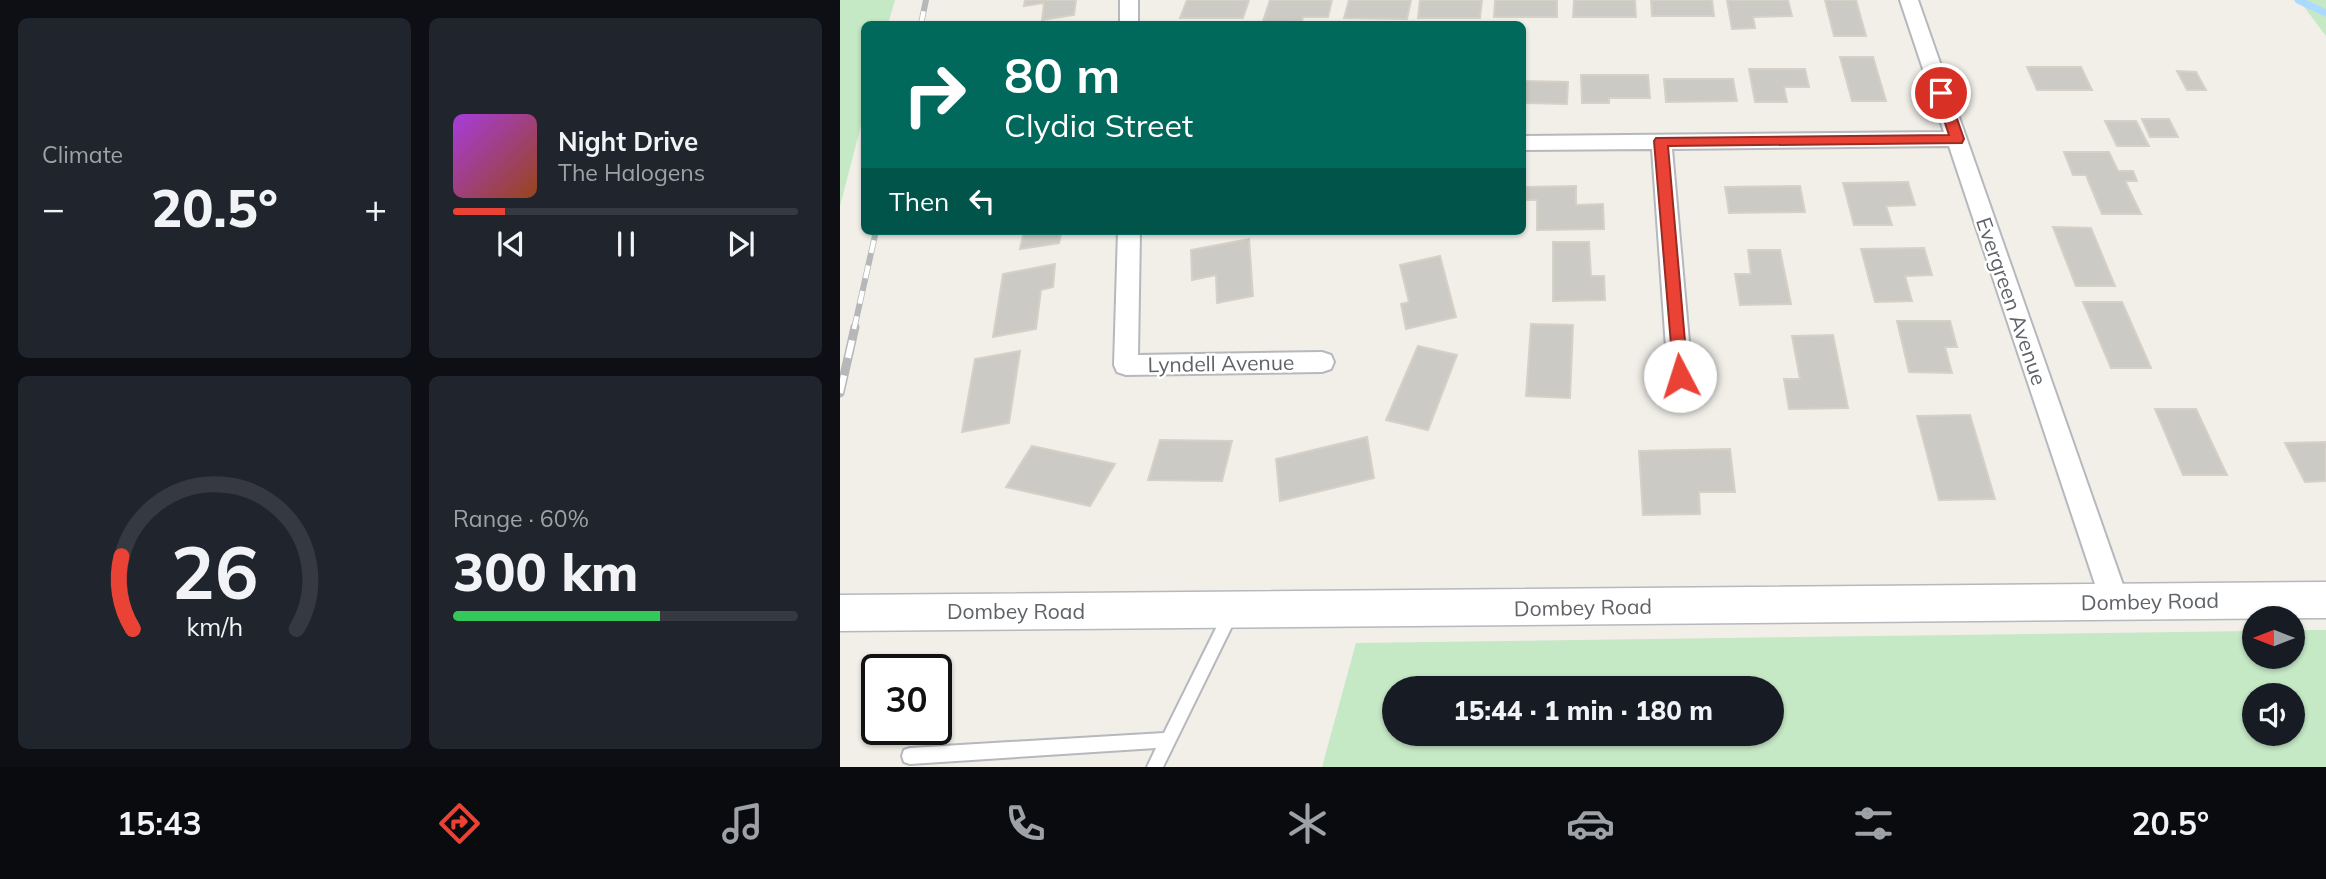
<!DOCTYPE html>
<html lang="en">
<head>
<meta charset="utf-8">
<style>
	:root { --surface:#171b24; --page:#20242c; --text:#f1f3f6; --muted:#9ea1a6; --line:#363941; --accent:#ea4335 }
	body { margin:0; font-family:Mulish,sans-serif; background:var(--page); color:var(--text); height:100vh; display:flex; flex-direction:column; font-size:26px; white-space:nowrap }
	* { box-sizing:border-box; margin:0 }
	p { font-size:23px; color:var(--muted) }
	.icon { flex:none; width:38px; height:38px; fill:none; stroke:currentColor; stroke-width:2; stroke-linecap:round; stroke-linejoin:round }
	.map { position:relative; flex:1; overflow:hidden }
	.side { display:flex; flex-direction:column; gap:18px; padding:18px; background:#0d0f14; width:840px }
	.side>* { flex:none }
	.hud { position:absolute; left:21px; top:21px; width:665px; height:214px; border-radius:10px; box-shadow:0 2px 5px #0004; background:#00695c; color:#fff; overflow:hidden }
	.needle { width:46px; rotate:270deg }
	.controls { position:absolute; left:1402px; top:606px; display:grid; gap:14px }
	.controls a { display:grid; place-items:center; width:63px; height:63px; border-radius:50%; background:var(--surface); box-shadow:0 2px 5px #0004; font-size:35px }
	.speed { position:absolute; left:21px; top:654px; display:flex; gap:14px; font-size:35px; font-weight:700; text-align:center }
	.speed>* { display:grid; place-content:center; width:91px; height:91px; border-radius:50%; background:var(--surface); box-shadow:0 2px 5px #0004; line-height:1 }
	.speed .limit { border:4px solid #111; border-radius:10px; background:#fff; color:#111 }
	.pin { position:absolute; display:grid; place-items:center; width:60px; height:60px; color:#fff; margin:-30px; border:4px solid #fff; border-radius:50%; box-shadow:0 2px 7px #0007 }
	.me { position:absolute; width:77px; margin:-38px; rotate:355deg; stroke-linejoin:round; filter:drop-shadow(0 0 5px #0008) }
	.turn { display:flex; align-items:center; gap:24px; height:147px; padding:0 28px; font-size:32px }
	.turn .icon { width:91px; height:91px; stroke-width:2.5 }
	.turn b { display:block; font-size:49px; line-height:60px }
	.then { display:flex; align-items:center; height:66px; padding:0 28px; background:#0003; gap:14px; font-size:26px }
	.big { font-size:52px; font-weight:800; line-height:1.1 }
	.side .card { flex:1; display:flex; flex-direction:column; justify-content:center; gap:10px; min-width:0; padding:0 24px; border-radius:10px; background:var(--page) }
	.side .dial { align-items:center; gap:0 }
	.dial svg { height:182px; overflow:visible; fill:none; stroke:var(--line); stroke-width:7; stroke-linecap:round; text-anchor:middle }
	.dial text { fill:var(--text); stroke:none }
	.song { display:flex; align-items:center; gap:21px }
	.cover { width:84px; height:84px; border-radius:10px; background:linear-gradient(135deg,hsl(280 70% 55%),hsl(20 70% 35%)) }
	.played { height:7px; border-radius:4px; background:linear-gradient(90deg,var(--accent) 15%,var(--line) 15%) }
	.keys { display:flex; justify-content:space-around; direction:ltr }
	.heat { display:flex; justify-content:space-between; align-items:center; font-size:38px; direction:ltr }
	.charge { height:10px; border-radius:5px; background:linear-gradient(90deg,#34c759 60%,var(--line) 0) }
	.side .tiles { flex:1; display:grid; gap:18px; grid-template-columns:repeat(2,1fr) }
	.trip { position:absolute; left:542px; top:676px; width:402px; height:70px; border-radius:35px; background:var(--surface); box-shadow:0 2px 5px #0004; font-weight:800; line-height:70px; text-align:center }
	.menu { display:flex; height:112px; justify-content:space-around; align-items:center; background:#090b0e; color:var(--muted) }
	.menu .icon { width:49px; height:49px }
	.menu .current { color:var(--accent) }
	.menu b { font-size:32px; color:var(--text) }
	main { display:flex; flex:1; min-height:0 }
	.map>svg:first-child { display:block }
</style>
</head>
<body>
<main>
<section class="side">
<div class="tiles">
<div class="card"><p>Climate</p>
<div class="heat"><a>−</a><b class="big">20.5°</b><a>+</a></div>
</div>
<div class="card">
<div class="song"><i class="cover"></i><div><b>Night Drive</b><p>The Halogens</p></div></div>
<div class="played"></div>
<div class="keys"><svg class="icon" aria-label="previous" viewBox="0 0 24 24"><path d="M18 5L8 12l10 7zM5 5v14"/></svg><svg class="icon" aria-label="pause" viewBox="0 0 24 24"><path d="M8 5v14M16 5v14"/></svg><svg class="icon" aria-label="next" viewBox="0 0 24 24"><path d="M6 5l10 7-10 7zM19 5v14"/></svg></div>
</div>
<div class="card dial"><svg viewBox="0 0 100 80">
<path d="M14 69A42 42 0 1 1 86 69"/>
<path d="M14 69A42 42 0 0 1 9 37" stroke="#ea4335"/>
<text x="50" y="56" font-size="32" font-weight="700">26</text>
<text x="50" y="72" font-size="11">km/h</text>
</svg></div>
<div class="card"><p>Range · 60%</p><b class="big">300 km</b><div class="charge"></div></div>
</div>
</section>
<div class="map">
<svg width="1486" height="767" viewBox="0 0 1486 767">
	<rect width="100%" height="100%" fill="#f1efe8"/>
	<path fill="#c5e8c5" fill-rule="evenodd" d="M 0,0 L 55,0 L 48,24 L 24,24 L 24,114 L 0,206 Z
		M 1459,0 L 1486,0 L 1486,36 Z
		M 1453,630 L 1486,630 L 1486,767 L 482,767 L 516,643 L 1414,631 L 1414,656 L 1452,656 ZM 555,688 L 933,688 L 933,733 L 555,733 ZM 1414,695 L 1452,695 L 1452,733 L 1414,733 Z"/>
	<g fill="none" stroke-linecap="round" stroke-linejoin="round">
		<path stroke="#aadaff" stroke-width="7" d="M 1458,0 L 1486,13"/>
	</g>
	<path fill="#cccac5" stroke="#d6d1c6" stroke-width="2" d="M 185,0 L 236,0 L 234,15 L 202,20 L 204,3 L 184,6 Z
		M 347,0 L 409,0 L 403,18 L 340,18 Z
		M 430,0 L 492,0 L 488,17 L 463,17 L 462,21 L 422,24 Z
		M 509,0 L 571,0 L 567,19 L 504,18 Z
		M 580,0 L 642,0 L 640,18 L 578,18 Z
		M 655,0 L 717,0 L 717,17 L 654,17 Z
		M 734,0 L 795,0 L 796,17 L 733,17 Z
		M 811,0 L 872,0 L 874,16 L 812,16 Z
		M 887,0 L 948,0 L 952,16 L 913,17 L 915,28 L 892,29 Z
		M 985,0 L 1016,0 L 1026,36 L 994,36 Z
		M 1000,57 L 1033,57 L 1046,101 L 1012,101 Z
		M 1187,67 L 1241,67 L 1252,90 L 1197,90 Z
		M 909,69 L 965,69 L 969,87 L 944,87 L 947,102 L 915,102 Z
		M 1337,71 L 1356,72 L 1366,90 L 1347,90 Z
		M 741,75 L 808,75 L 810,98 L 769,98 L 769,103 L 742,103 Z
		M 824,79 L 893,79 L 897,101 L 826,102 Z
		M 682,81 L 728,82 L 727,104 L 682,103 Z
		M 1302,119 L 1329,119 L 1338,137 L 1310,137 Z
		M 1265,121 L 1296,121 L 1309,146 L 1277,146 Z
		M 1224,152 L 1269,152 L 1278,171 L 1293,171 L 1297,181 L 1285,181 L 1301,214 L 1262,214 L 1246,175 L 1233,175 Z
		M 1068,182 L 1075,205 L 1046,206 L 1052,225 L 1014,225 L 1003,183 Z
		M 736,186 L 736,205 L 763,204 L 764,229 L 697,230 L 697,200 L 686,200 L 686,187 Z
		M 960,186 L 965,212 L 889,213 L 885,187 Z
		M 1213,227 L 1251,228 L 1275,286 L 1236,286 Z
		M 184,231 L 222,231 L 219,243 L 180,249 Z
		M 409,239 L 413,296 L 377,303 L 376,275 L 352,280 L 351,250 Z
		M 713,242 L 749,242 L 751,276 L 764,276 L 765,300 L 713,301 Z
		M 1084,248 L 1092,275 L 1065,276 L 1072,301 L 1035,302 L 1021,249 Z
		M 908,250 L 940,250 L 951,304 L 900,305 L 895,274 L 911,274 Z
		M 600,256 L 616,317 L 566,329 L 561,304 L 569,302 L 560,265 Z
		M 215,264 L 213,287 L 201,290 L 196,329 L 153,337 L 163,274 Z
		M 1243,302 L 1282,302 L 1311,368 L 1271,368 Z
		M 1057,321 L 1110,321 L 1117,347 L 1105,347 L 1112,373 L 1069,372 Z
		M 691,324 L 733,325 L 730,398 L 686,396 Z
		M 993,335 L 1008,408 L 949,409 L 944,379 L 960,379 L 952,336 Z
		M 578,346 L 617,355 L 588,430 L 546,420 Z
		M 180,351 L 169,423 L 122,432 L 135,359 Z
		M 1315,409 L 1356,409 L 1387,475 L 1343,475 Z
		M 1130,415 L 1155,499 L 1099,500 L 1077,416 Z
		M 527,437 L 534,478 L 440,501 L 436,459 Z
		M 320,440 L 392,441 L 382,481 L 308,480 Z
		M 1486,442 L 1486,481 L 1465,482 L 1445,443 Z
		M 192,446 L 275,464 L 250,506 L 166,487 Z
		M 890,449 L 895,492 L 859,492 L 860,514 L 803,515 L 799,451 Z"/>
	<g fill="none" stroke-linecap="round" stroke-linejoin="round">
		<defs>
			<path id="service" d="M 391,606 L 396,608 L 398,613 L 396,618 L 323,767 L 307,767 L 316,748 L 70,764 L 64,762 L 62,756 L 64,750 L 70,748 L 324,733 L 386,608 Z"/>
			<path id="minor" d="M 280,0 L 298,0 L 298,24 L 280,24 Z
				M 1060,0 L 1078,0 L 1289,602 L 1285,612 L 1275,616 L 1265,612 L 1261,602 L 1109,146 L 832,149 L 852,376 L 849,383 L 840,386 L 831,383 L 828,376 L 812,149 L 682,150 L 682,136 L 1104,132 Z
				M 278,231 L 300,231 L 298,355 L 482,352 L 491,355 L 494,362 L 491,369 L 482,372 L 286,375 L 277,372 L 274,365 Z"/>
			<path id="tertiary" d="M 1486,582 L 1486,618 L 0,631 L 0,595 Z"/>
		</defs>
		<use href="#service" stroke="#b5b8bc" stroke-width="4"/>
		<use href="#minor" stroke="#b5b8bc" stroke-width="4"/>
		<use href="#tertiary" stroke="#b5b8bc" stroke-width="3"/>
		<use href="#service" fill="#fff" fill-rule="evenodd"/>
		<use href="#minor" fill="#fff" fill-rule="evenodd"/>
		<use href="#tertiary" fill="#fff" fill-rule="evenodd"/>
		<defs>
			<path id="rail-far1" d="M 81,24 L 86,0
				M 14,329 L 36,231"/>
			<path id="rail" d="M 0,393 L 15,327"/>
		</defs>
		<use href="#rail-far1" stroke="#b6b7b8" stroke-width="6"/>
		<use href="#rail" stroke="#b6b7b8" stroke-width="9"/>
		<use href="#rail-far1" stroke="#fff" stroke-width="4.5" stroke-dasharray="13" stroke-linecap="butt"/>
		<use href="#rail" stroke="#fff" stroke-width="6" stroke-dasharray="18" stroke-linecap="butt"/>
	</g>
	<path fill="#ea4335" stroke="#982c22" stroke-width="2" d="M 1101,89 L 1108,93 L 1124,139 L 1122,143 L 828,146 L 848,376 L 845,380 L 834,380 L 814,141 L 816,138 L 1109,135 L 1095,93 Z"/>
	<g text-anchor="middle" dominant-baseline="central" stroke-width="5" stroke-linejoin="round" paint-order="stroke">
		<g font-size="21" fill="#5f6368" stroke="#fff">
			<text transform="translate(1172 301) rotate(71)">Evergreen Avenue</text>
			<text transform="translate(381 363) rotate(-1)">Lyndell Avenue</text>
			<text transform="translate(1310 601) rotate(-1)">Dombey Road</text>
			<text transform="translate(743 607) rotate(-1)">Dombey Road</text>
			<text x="176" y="611">Dombey Road</text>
		</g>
	</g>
</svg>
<div class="controls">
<a><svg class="needle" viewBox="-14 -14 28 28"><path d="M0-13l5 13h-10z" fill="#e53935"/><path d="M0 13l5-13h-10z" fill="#9ea1a6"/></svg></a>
<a><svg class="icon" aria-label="sound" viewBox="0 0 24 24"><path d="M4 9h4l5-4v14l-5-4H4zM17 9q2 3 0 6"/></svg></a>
</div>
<div class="speed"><div class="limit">30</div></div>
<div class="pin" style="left:1101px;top:93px;background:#d93025"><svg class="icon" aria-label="arrive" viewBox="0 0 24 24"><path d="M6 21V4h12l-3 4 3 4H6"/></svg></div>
<svg class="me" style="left:840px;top:376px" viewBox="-20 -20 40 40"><circle r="19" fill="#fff"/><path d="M0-13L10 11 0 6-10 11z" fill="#ea4335"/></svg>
<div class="trip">15:44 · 1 min · 180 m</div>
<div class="hud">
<div class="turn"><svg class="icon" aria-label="right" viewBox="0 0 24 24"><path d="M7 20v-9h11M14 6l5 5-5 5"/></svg><div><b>80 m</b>Clydia Street</div></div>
<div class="then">Then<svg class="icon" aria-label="left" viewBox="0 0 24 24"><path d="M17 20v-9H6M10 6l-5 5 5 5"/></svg></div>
</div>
</div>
</main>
<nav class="menu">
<b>15:43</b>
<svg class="icon current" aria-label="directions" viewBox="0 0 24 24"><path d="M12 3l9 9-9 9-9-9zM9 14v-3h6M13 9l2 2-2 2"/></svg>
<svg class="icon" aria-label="music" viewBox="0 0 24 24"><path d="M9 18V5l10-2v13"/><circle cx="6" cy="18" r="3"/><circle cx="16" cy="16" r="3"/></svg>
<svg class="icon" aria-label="phone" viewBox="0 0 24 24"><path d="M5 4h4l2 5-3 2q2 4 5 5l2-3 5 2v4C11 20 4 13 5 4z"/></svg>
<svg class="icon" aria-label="climate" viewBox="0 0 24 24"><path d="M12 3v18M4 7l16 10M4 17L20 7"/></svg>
<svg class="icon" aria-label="car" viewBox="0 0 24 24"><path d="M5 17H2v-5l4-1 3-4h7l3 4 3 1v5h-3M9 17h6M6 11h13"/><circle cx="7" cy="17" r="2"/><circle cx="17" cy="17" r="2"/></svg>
<svg class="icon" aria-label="filters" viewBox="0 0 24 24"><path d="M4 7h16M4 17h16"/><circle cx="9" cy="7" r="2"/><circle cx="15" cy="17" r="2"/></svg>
<b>20.5°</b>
</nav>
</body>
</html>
